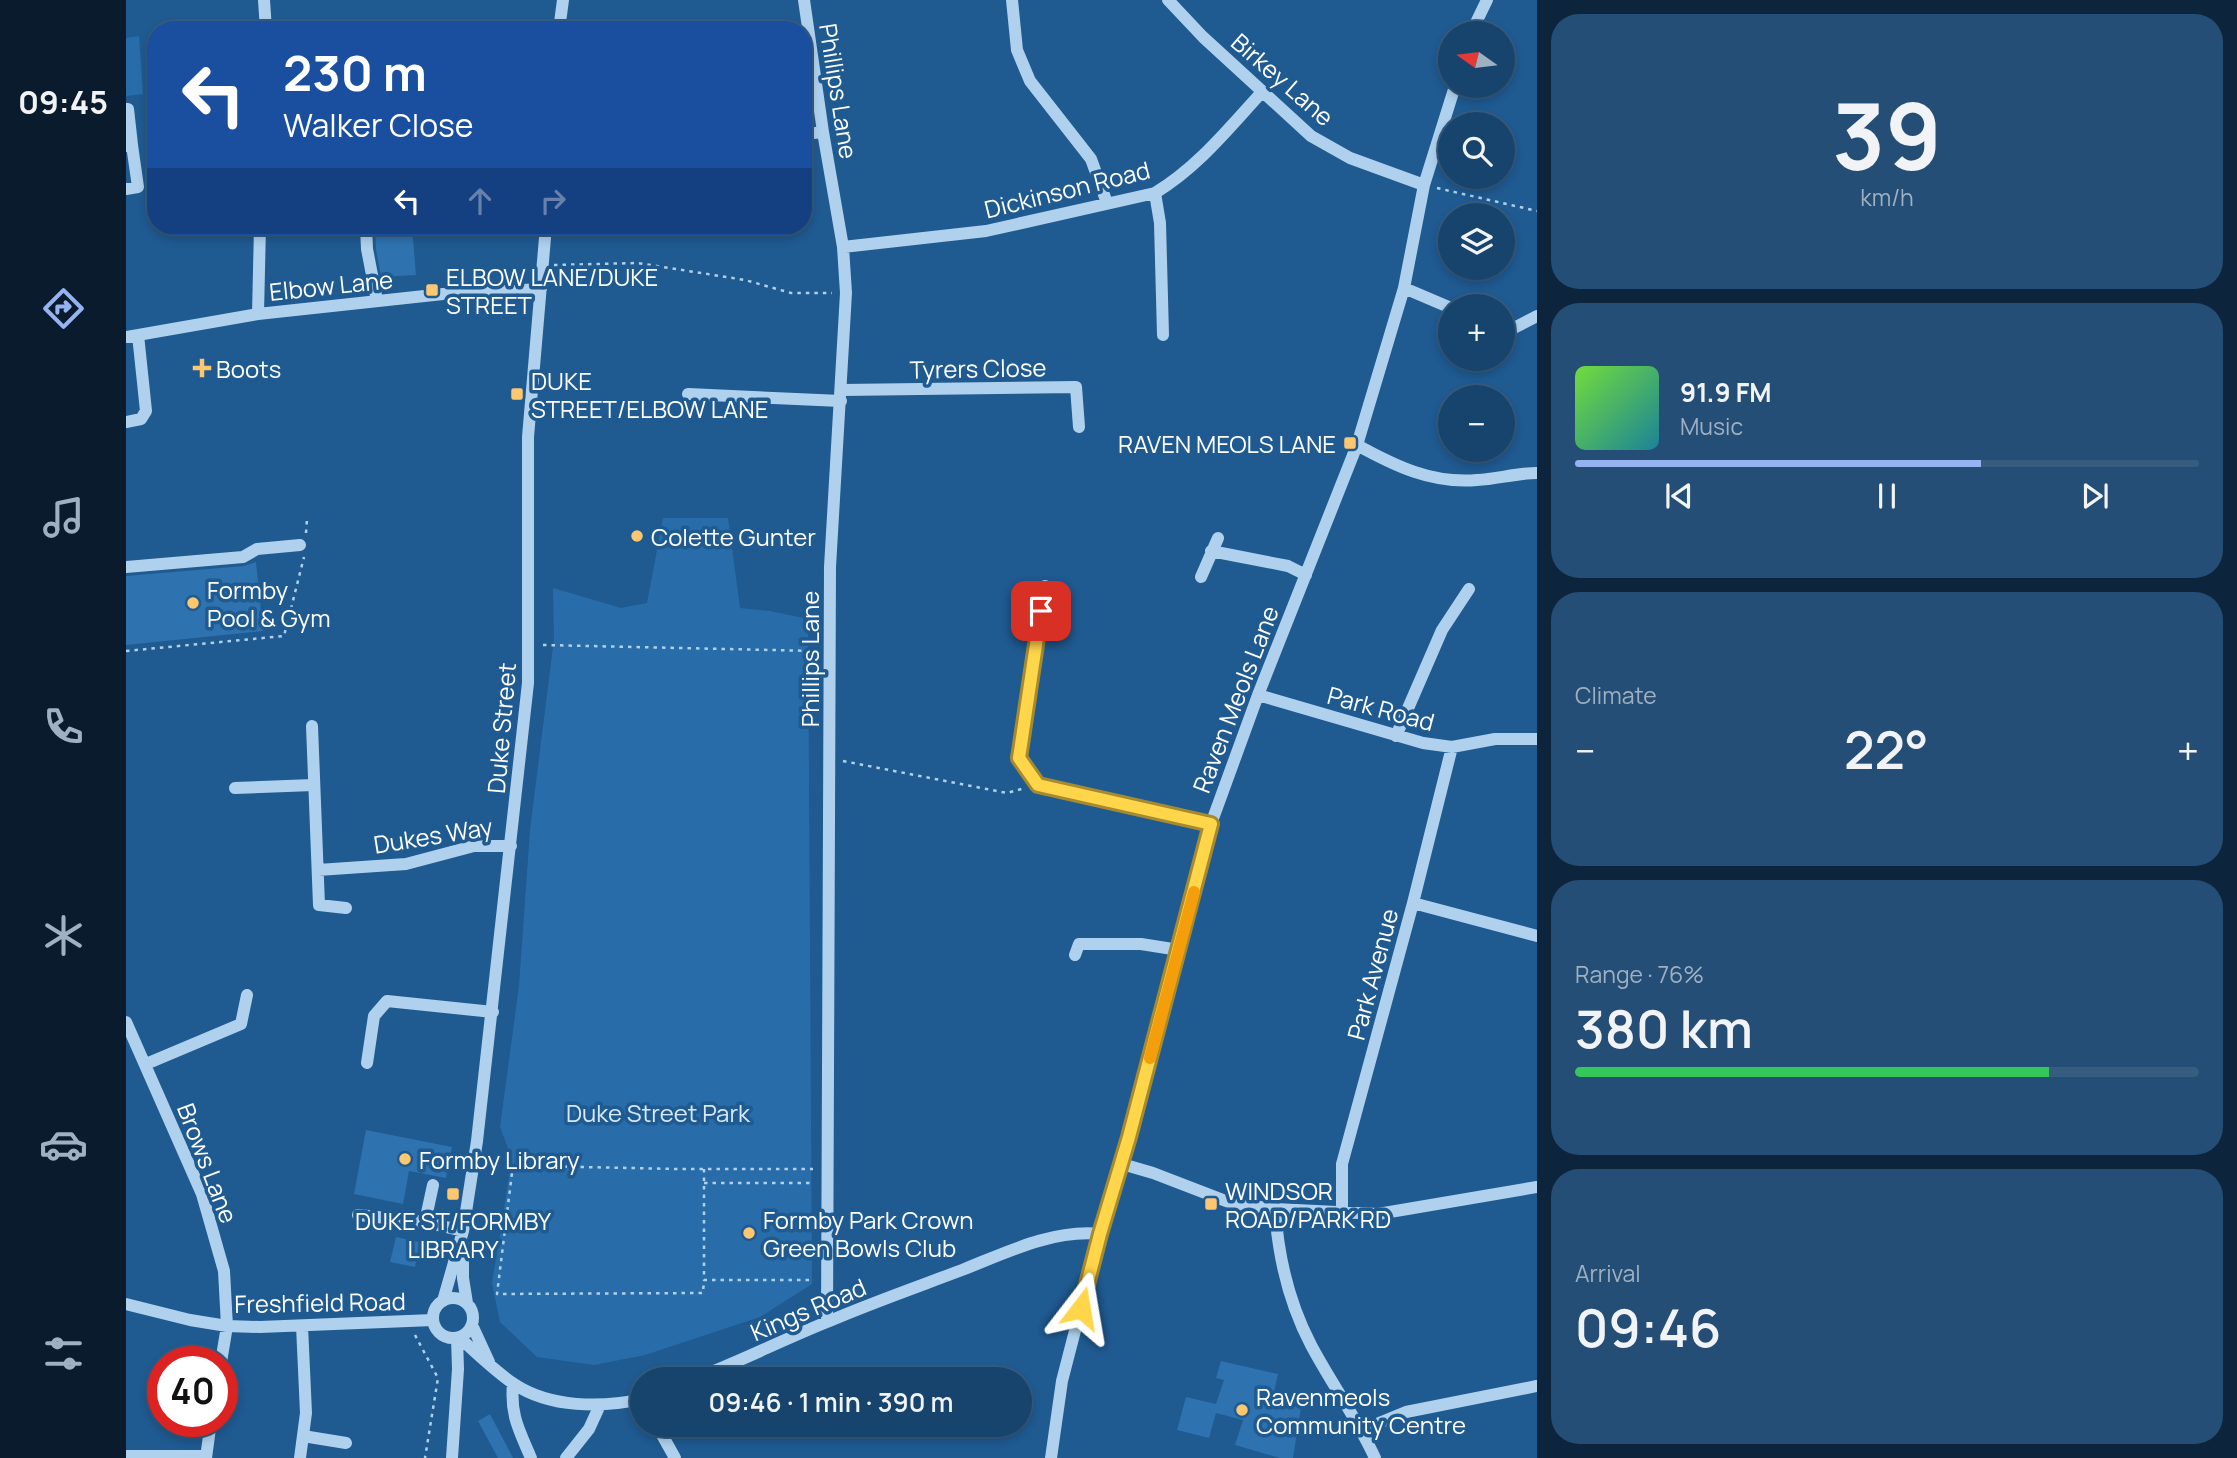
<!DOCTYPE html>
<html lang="en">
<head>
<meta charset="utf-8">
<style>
	:root { --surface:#17446d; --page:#244e75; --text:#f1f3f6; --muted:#9eb0c2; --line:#365c80; --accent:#95b2f1 }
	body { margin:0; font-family:Manrope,sans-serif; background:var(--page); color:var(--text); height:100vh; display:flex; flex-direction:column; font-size:26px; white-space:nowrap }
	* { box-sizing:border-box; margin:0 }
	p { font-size:23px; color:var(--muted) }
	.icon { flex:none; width:38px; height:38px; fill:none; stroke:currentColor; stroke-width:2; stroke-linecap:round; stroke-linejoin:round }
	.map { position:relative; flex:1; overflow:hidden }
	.details { display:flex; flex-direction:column; gap:14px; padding:14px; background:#0d253c; width:700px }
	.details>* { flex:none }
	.banner { position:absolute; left:21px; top:21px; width:665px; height:214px; border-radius:28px; box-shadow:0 4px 10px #0003,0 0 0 2px var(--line); background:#1a4fa0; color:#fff; overflow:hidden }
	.needle { width:46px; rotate:284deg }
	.fabs { position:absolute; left:1312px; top:21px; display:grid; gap:14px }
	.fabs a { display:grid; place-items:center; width:77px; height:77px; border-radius:50%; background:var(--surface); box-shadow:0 4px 10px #0003,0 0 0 2px var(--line); font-size:35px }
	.speed { position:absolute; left:21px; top:1346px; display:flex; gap:14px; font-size:35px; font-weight:700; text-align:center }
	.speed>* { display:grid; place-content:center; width:91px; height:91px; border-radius:50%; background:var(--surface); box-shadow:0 4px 10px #0003,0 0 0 2px var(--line); line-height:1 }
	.speed .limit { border:10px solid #d22; background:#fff; color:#111 }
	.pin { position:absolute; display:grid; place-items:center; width:60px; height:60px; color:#fff; margin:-30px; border-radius:14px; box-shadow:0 4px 10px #0006 }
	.me { position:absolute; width:77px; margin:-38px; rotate:14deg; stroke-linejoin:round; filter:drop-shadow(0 0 5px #0008) }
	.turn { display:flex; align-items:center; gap:24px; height:147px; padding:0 21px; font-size:32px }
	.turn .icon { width:91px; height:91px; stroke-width:2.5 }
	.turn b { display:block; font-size:49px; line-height:60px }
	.lanes { display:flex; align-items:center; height:66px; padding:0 21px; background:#0003; justify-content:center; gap:35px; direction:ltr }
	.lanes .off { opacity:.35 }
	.big { font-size:52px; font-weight:600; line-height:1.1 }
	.details .widget { flex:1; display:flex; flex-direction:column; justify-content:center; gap:10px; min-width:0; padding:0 24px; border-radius:28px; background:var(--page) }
	.details .dial { align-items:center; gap:0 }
	.dial b { font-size:91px; line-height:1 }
	.song { display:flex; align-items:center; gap:21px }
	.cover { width:84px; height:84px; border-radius:10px; background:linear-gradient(135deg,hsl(100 70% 55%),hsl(190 70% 35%)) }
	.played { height:7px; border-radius:4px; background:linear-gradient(90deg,var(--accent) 65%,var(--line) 65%) }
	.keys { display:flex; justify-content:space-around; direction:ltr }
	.heat { display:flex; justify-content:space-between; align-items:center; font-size:38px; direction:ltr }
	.charge { height:10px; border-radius:5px; background:linear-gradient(90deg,#34c759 76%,var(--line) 0) }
	.trip { position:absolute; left:504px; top:1367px; width:402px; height:70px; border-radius:35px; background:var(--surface); box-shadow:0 4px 10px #0003,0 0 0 2px var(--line); font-weight:600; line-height:70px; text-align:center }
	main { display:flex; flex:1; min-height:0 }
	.tab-bar { display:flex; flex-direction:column; width:126px; justify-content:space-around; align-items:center; background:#091b2c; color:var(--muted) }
	.tab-bar .icon { width:49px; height:49px }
	.tab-bar .selected { color:var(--accent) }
	.tab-bar b { font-size:32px; color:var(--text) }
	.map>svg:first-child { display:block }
</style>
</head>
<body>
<main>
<nav class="tab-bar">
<b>09:45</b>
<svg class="icon selected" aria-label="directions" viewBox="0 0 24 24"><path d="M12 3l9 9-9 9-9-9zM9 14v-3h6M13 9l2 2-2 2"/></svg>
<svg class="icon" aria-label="music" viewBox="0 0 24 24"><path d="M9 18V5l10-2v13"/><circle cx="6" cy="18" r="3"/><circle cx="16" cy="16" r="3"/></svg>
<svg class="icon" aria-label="phone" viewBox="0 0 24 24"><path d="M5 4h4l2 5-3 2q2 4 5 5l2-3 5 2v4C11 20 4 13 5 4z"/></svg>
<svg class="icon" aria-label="climate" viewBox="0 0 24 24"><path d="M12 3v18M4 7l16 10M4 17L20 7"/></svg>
<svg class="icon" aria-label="car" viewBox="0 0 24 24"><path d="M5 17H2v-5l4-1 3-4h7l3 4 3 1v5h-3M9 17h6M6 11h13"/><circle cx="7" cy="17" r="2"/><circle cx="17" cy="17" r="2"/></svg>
<svg class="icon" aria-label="filters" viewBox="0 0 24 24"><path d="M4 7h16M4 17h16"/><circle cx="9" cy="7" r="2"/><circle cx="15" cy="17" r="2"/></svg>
</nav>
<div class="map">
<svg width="1411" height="1458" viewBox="0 0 1411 1458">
	<rect width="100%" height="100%" fill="#1f5a91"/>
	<path fill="#286daa" d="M 13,36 L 17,94 L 0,96 L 0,38 Z
		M 537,518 L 602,518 L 614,608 L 644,611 L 682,619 L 686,1284 L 634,1317 L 519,1355 L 468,1365 L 411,1357 L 374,1322 L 366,1283 L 386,1159 L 374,1127 L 393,986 L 404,830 L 428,639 L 427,588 L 495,608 L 521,603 Z"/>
	<path fill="#2e72af" d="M 249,226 L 286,226 L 290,275 L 255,277 L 250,249 Z
		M 130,562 L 137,631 L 0,645 L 0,576 L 118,566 Z
		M 240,1130 L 326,1147 L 320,1178 L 283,1171 L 277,1204 L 228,1194 Z
		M 270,1237 L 294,1242 L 289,1267 L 264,1262 Z
		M 1095,1361 L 1152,1374 L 1146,1401 L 1175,1408 L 1167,1458 L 1154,1458 L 1109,1445 L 1117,1420 L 1090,1413 L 1083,1438 L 1051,1430 L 1060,1397 L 1090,1404 L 1098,1380 L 1090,1378 Z
		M 364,1414 L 387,1458 L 372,1458 L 352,1421 Z"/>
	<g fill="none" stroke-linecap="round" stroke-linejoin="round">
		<path stroke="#afd1ed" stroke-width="2.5" stroke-dasharray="3.5 5" stroke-linecap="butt" d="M 1311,188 L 1411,211
			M 428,265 L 512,263 L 619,280 L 665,293 L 706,293
			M 180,533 L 181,519
			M 417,645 L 690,651
			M 0,651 L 158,636 L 178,557
			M 717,761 L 881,793 L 899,788
			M 361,1165 L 552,1169 L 687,1169
			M 387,1165 L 371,1294 L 577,1293 L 578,1280
			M 578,1169 L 578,1280 L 686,1280
			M 578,1183 L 685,1183
			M 289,1335 L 312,1378 L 299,1458"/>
		<path stroke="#afd1ed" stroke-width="12" d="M 138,0 L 140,30
			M 678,0 L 697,132 L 717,247 L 720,293 L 704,567 L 701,1322
			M 886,0 L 891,50 L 904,81 L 965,159 L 981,203
			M 1042,0 L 1077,37 L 1185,136 L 1224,158 L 1298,185
			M 433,30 L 437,0
			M 1345,33 L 1361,0
			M 0,109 L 2,109 L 6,145 L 0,146
			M 677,134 L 697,132
			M 0,189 L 12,187 L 6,145
			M 1029,193 L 1034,223 L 1037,335
			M 240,226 L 241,249 L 251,301
			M 717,247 L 860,231 L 1029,193 C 1072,167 1102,129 1136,92
			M 1278,288 L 1325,308
			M 132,314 L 134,226
			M 1377,327 L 1386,329 L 1411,316
			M 0,337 L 132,314 L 317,294 L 415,289
			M 716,390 L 950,387 L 953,427
			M 562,394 L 715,401
			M 0,422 L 15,419 L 20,411 L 12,335
			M 1231,445 C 1269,466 1306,484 1351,480 C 1371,479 1391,473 1411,473
			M 1085,551 L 1162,566 L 1180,575
			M 0,567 L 117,557 L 131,549 L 174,545
			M 1075,577 L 1092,538
			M 919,586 L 893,758 L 912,785 L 1085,824
			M 1132,695 L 1297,743 L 1326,747 L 1369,739 L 1411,739
			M 186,726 L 193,905 L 220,908
			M 1270,736 L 1316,630 L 1343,589
			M 109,788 L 187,785
			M 192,870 L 280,864 L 348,846 L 385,846
			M 1287,903 L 1411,936
			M 949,955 L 953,944 L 1015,944 L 1053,950
			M 0,1022 L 76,1194 L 98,1271 L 101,1326 L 95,1362
			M 241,1063 L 248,1016 L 261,1001 L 367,1012
			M 20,1064 L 115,1024 L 121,995
			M 996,1164 L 1027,1173 L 1105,1203 L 1149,1209 L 1252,1214 L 1411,1187
			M 1149,1209 C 1152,1255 1163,1303 1185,1345 C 1205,1383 1231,1418 1249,1458
			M 1216,1212 L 1216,1164 L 1287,903 L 1326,747
			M 232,1215 L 299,1222 L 337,1231
			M 299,1222 L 307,1185
			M 337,1245 L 337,1278 L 341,1303
			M307 1318a20 20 0 1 1 40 0a20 20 0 1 1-40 0Z
			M 317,1301 L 337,1231 L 351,1141 L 402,683 L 402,437 L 420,226
			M 0,1304 L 64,1320 L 101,1326 L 134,1327 L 307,1320
			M 346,1325 L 363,1362
			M 333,1337 C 350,1353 369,1371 388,1384 C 424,1408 476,1408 516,1399
			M 568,1379 C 613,1362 656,1340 701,1322 C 745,1303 791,1287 836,1270 C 879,1253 927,1229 974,1234
			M 387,1383 C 384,1415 393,1430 405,1458
			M 530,1424 L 549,1458
			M 1236,1430 L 1280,1412 L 1411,1386
			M 177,1436 L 220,1443
			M 0,1456 L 79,1456
			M 80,1458 L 85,1421
			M 174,1458 L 180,1413 L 176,1326
			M 326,1458 L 332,1369 L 331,1338
			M 440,1458 L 463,1429 L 474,1405
			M 925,1458 L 936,1381 L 974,1234 L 996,1164 L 1085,824 L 1132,695 L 1231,445 L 1278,288 L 1298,185 L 1329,86"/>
	</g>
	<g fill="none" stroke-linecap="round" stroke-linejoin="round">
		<defs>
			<path id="route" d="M 915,611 L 893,758 L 912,785 L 1085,824 L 1003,1137 L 974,1234 L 955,1308"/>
		</defs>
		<use href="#route" stroke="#a68a30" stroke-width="18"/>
		<use href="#route" stroke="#ffd54a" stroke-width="12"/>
		<path stroke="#f59e0b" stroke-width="12" d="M 1024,1058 L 1068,892"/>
	</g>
	<g fill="#fcc76f" stroke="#1f5a91" stroke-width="2.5">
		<rect x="299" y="283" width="14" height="14" rx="3.5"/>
		<path d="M72.5 357.5h7v7h7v7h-7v7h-7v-7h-7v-7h7z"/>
		<rect x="384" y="387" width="14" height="14" rx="3.5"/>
		<rect x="1217" y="436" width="14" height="14" rx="3.5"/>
		<circle cx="511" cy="536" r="7"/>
		<circle cx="67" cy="603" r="7"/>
		<circle cx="279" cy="1159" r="7"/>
		<rect x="320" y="1187" width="14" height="14" rx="3.5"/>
		<rect x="1078" y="1197" width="14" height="14" rx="3.5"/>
		<circle cx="623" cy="1233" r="7"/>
		<circle cx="1116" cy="1410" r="7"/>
	</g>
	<g text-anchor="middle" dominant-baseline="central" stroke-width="7" stroke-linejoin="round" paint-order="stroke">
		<g font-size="24" fill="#fff" stroke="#1f5a91">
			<text transform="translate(1157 79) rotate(41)">Birkey Lane</text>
			<text transform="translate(713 91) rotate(81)">Phillips Lane</text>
			<text transform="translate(941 189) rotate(-14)">Dickinson Road</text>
			<text transform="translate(205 285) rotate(-6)">Elbow Lane</text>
			<text transform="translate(852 368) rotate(-1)">Tyrers Close</text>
			<text transform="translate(683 659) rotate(-90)">Phillips Lane</text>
			<text transform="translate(1109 699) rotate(-69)">Raven Meols Lane</text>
			<text transform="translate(1255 708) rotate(15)">Park Road</text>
			<text transform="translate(375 728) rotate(-85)">Duke Street</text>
			<text transform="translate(307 835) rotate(-9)">Dukes Way</text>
			<text transform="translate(1246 974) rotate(-75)">Park Avenue</text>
			<text transform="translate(82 1163) rotate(69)">Brows Lane</text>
			<text transform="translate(194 1302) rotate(-1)">Freshfield Road</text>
			<text transform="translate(682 1309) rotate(-23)">Kings Road</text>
		</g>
		<g font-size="24" fill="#fff" stroke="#1f5a91" text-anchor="start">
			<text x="320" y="276">ELBOW LANE/DUKE<tspan x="320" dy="28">STREET</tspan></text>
			<text x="90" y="368">Boots</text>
			<text x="405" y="380">DUKE<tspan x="405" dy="28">STREET/ELBOW LANE</tspan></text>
			<text x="1210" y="443" text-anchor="end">RAVEN MEOLS LANE</text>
			<text x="525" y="536">Colette Gunter</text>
			<text x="81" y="589">Formby<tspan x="81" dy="28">Pool &amp; Gym</tspan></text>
			<text x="293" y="1159">Formby Library</text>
			<text x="1099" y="1190">WINDSOR<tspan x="1099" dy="28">ROAD/PARK RD</tspan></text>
			<text x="637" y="1219">Formby Park Crown<tspan x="637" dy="28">Green Bowls Club</tspan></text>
			<text x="327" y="1220" text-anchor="middle">DUKE ST/FORMBY<tspan x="327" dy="28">LIBRARY</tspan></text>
			<text x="1130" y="1396">Ravenmeols<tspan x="1130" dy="28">Community Centre</tspan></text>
		</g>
		<g font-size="24" fill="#d5e9fa" stroke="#1f5a91">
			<text x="532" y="1112">Duke Street Park</text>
		</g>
	</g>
</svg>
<div class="fabs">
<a><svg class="needle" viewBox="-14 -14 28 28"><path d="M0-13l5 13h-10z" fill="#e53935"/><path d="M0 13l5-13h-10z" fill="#9eb0c2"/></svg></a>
<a><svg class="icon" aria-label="search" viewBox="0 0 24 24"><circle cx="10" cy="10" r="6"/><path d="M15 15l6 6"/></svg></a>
<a><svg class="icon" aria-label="layers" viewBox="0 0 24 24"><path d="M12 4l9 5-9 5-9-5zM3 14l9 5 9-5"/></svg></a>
<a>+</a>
<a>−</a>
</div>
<div class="speed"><div class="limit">40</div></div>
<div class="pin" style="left:915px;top:611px;background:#d93025"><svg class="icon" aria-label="arrive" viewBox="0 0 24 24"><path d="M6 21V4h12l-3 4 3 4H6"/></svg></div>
<svg class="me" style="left:955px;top:1308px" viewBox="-20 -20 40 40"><path d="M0-17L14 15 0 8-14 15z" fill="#ffd54a" stroke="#fff" stroke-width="4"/></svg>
<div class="trip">09:46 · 1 min · 390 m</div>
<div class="banner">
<div class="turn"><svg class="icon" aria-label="left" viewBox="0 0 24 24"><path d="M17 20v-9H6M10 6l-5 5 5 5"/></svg><div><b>230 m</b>Walker Close</div></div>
<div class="lanes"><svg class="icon" aria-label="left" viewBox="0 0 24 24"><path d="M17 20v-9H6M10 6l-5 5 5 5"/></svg><svg class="icon off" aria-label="ahead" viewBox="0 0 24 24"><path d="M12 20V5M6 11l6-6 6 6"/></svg><svg class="icon off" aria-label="right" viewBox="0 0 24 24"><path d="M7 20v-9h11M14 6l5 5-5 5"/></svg></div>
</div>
</div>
<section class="details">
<div class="widget dial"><b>39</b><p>km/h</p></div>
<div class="widget">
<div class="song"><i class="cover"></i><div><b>91.9 FM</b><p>Music</p></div></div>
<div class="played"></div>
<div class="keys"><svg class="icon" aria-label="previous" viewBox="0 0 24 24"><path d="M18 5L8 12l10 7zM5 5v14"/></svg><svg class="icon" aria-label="pause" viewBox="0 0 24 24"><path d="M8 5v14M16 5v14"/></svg><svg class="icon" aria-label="next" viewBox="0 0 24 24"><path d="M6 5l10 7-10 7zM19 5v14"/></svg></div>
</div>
<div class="widget"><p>Climate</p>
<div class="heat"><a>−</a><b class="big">22°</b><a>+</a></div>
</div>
<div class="widget"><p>Range · 76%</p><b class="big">380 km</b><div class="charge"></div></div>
<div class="widget"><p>Arrival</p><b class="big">09:46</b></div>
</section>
</main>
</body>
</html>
